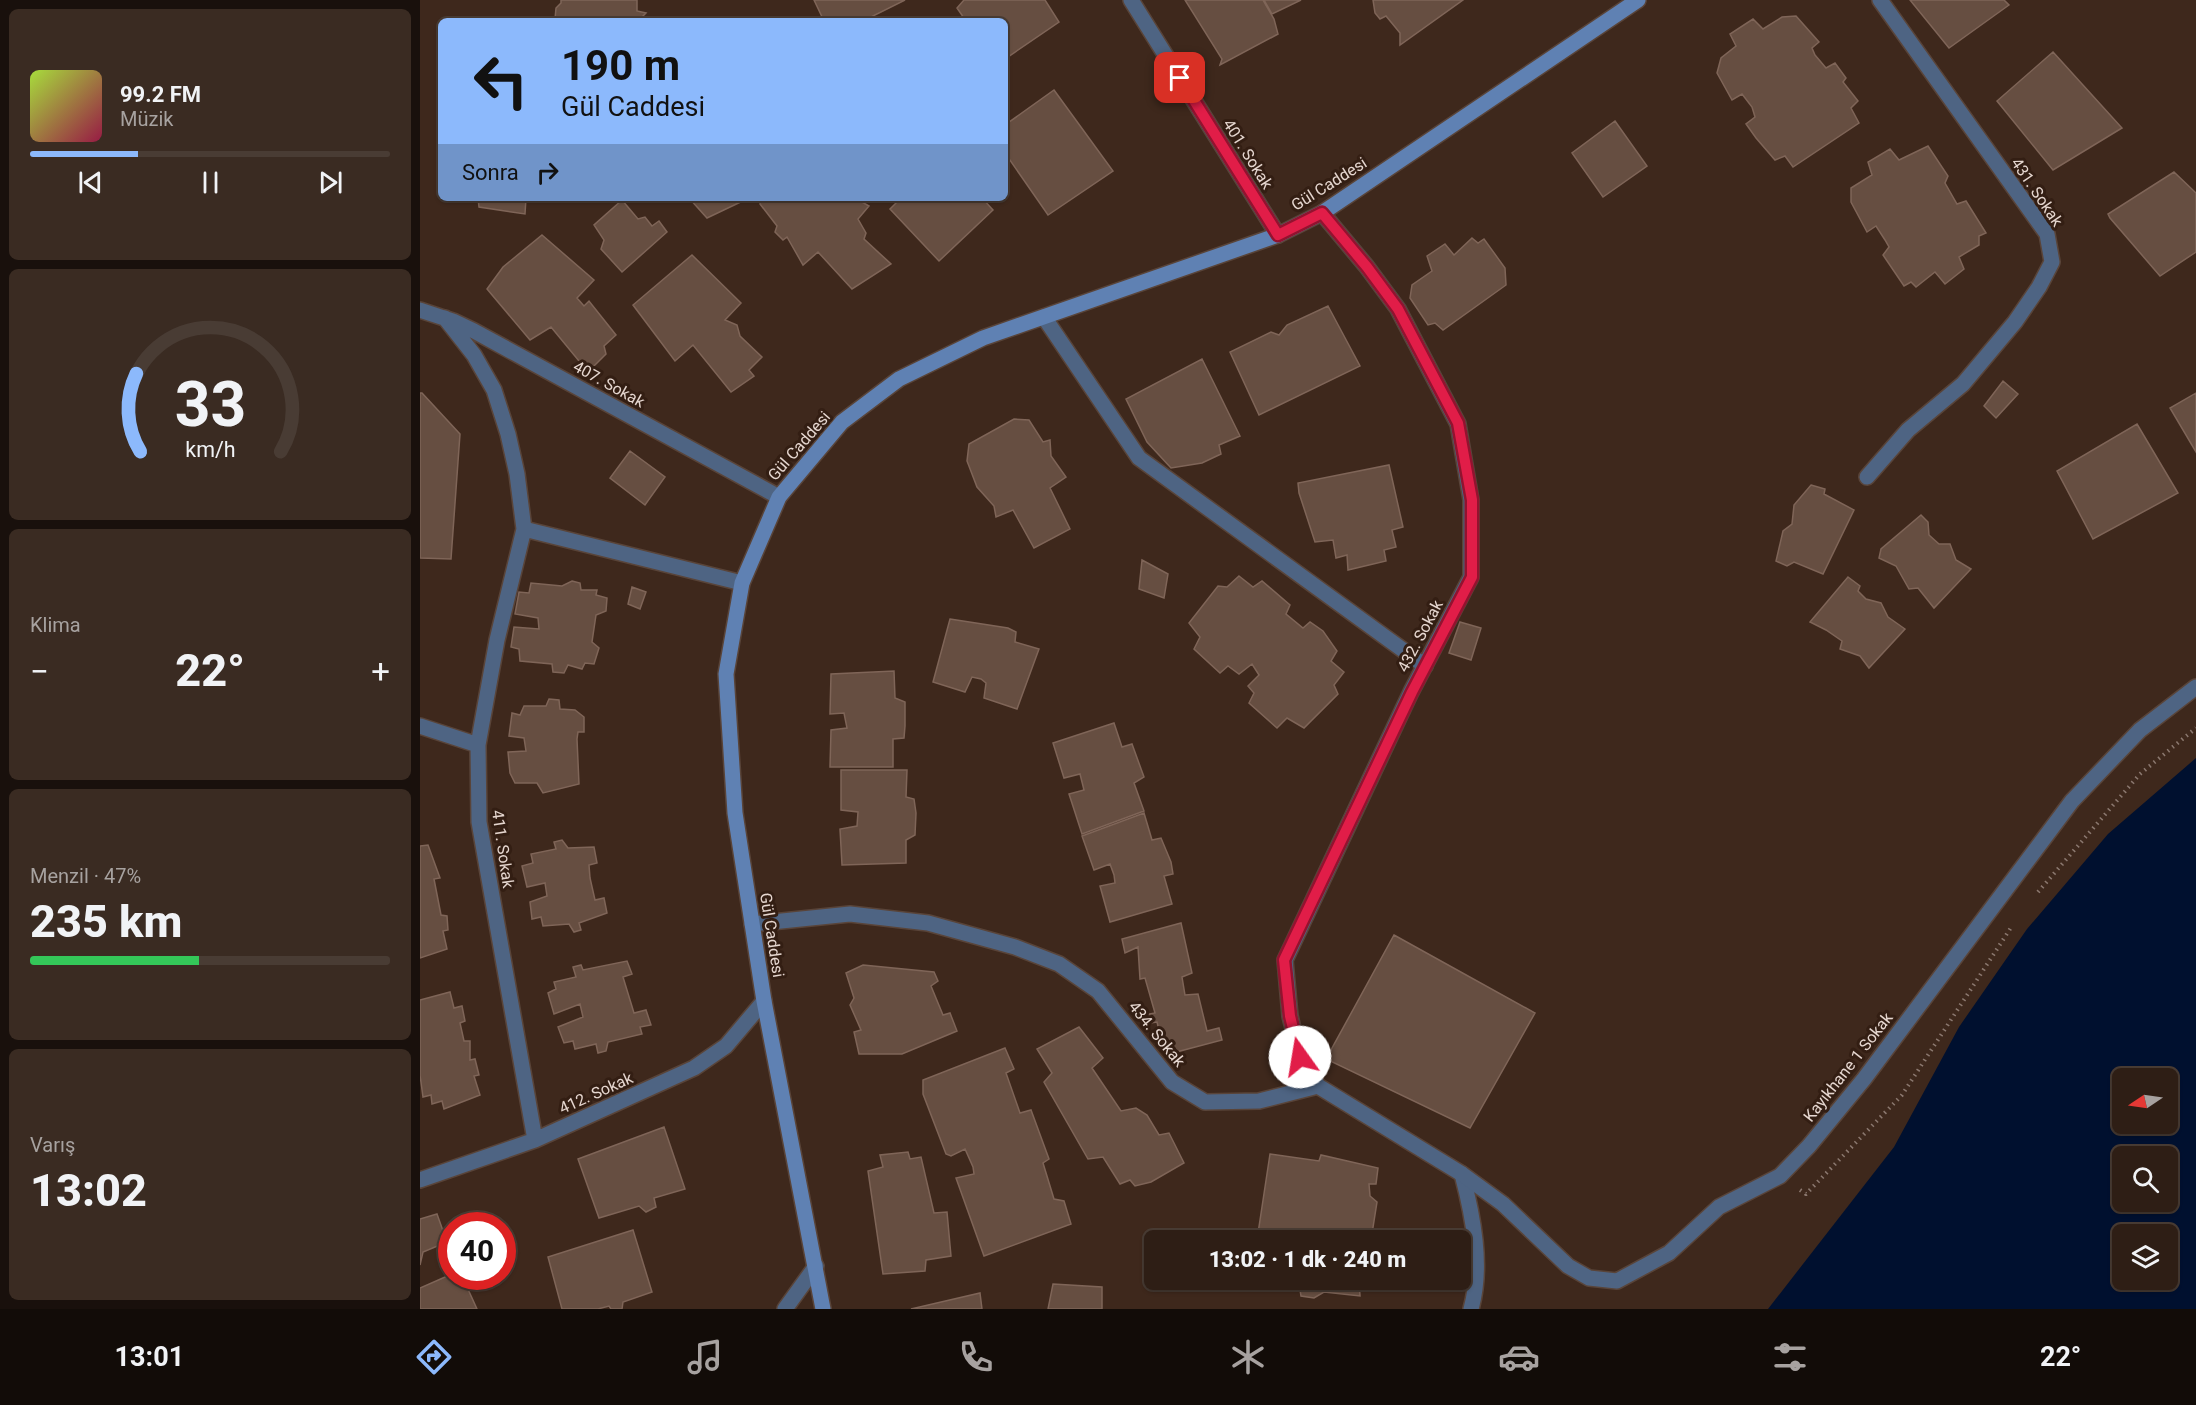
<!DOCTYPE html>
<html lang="tr">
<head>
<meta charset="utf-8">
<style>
	:root { --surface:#2e1e15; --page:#3a2b22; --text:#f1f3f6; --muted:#a7a2a0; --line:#493c34; --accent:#8cb9fc }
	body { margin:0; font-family:Roboto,sans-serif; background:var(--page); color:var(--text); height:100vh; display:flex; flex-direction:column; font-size:22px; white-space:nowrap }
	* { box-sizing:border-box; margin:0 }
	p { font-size:20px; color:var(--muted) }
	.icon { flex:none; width:33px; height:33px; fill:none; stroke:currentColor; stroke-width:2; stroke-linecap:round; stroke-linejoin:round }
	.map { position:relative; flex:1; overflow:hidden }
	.panel { display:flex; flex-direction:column; gap:9px; padding:9px; background:#19100c; width:420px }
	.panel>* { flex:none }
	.banner { position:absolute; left:18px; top:18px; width:570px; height:183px; border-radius:9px; box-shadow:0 2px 4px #0004,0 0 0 2px var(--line); background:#8cb9fc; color:#111; overflow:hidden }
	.needle { width:39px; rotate:257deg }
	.tools { position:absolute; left:1692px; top:1068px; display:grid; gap:12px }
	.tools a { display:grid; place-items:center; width:66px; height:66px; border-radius:9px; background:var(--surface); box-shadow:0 2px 4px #0004,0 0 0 2px var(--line); font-size:30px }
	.speed { position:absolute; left:18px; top:1212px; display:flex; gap:12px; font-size:30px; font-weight:700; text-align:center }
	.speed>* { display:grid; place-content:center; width:78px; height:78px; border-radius:50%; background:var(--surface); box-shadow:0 2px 4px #0004,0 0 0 2px var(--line); line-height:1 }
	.speed .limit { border:9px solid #d22; background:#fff; color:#111 }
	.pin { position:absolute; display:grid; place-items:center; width:51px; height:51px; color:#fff; margin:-26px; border-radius:12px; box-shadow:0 3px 9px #0006 }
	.me { position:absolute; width:66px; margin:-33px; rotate:347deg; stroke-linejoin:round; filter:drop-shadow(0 0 4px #0008) }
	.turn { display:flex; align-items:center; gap:21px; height:126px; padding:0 24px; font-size:27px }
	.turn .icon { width:78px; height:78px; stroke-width:2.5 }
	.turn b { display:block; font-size:42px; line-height:51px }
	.then { display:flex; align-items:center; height:57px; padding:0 24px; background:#0003; gap:12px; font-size:22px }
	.big { font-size:45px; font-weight:800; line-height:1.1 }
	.panel .widget { flex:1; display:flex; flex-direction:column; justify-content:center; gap:9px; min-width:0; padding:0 21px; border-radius:9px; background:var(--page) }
	.panel .dial { align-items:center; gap:0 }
	.dial svg { height:156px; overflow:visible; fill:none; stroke:var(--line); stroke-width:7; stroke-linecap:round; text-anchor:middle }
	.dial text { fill:var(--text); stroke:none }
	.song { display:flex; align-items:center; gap:18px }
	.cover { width:72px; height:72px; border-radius:9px; background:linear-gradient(135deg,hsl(80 70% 55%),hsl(340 70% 35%)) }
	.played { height:6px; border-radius:3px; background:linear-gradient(90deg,var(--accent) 30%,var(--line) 30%) }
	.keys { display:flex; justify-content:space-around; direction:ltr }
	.heat { display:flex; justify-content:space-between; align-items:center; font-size:33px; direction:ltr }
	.charge { height:9px; border-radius:4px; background:linear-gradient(90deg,#34c759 47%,var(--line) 0) }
	.trip { position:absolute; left:724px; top:1230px; width:327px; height:60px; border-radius:9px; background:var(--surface); box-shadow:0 2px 4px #0004,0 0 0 2px var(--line); font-weight:800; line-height:60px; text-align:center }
	.tabs { display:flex; height:96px; justify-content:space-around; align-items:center; background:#120c08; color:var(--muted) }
	.tabs .icon { width:42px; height:42px }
	.tabs .current { color:var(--accent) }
	.tabs b { font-size:27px; color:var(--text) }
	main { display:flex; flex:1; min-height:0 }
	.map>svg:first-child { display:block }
</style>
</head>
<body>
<main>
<section class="panel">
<div class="widget">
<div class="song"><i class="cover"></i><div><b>99.2 FM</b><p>Müzik</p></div></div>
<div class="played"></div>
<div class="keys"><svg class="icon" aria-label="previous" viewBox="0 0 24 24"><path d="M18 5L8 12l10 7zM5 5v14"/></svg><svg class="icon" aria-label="pause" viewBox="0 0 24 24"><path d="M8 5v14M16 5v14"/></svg><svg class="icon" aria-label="next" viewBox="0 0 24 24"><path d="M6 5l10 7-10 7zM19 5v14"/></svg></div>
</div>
<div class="widget dial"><svg viewBox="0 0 100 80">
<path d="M14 69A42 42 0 1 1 86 69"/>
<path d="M14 69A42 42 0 0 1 12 29" stroke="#8cb9fc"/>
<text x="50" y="56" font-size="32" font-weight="700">33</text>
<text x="50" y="72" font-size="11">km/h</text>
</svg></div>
<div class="widget"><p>Klima</p>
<div class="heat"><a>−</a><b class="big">22°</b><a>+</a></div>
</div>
<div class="widget"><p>Menzil · 47%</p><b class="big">235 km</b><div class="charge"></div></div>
<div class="widget"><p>Varış</p><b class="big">13:02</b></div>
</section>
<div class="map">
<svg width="1776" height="1309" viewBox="0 0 1776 1309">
	<rect width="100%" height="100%" fill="#3e281c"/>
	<path fill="#00102f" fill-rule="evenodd" d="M 1776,758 L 1776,1309 L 1348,1309 L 1474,1147 L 1539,1027 L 1607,929 L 1688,834 ZM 1702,1078 L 1748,1078 L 1748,1124 L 1702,1124 ZM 1702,1156 L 1748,1156 L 1748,1202 L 1702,1202 ZM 1702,1234 L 1748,1234 L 1748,1280 L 1702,1280 Z"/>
	<path fill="#664e41" stroke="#7f6558" stroke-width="1.5" d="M 141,0 L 217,0 L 217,11 L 226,13 L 218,21 L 142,21 L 135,19 L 136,8 L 141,3 Z
		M 394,0 L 485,0 L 443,21 L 404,21 Z
		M 544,0 L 625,0 L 639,22 L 585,59 L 585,21 L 546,21 L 537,8 Z
		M 765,0 L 843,0 L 854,19 L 858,34 L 800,65 L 802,59 Z
		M 844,0 L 881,0 L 852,14 Z
		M 953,0 L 1043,0 L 980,45 L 980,33 L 966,16 L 960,19 L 955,13 Z
		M 1490,0 L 1584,0 L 1589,5 L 1529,48 Z
		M 1376,16 L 1399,42 L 1392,48 L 1395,55 L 1406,68 L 1415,63 L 1426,78 L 1423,82 L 1438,101 L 1431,108 L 1439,123 L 1373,167 L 1365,156 L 1355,160 L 1336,138 L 1326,124 L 1335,117 L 1332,107 L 1322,94 L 1312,100 L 1297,73 L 1301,58 L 1316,46 L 1310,34 L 1333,19 L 1343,29 L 1362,17 Z
		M 1633,52 L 1702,128 L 1633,170 L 1577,101 Z
		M 634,90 L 693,171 L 628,215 L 585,153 L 585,125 Z
		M 1195,121 L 1227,166 L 1183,197 L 1152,153 Z
		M 1508,146 L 1528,176 L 1525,183 L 1537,204 L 1546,201 L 1566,233 L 1559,236 L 1559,245 L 1539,257 L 1544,269 L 1525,284 L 1515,272 L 1496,287 L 1491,282 L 1484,286 L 1463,255 L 1469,247 L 1465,240 L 1456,226 L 1447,232 L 1431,202 L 1431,188 L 1452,175 L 1448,162 L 1470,149 L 1479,160 Z
		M 1754,172 L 1776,193 L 1776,252 L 1740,276 L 1690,218 L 1688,214 Z
		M 58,198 L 106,198 L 105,214 L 59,207 Z
		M 269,198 L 327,198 L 327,199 L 287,218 Z
		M 341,198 L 435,198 L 449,206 L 438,219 L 446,233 L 444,239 L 471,264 L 432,289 L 398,252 L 383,265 L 367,237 L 363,240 L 355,232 L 357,226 L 340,204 Z
		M 481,198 L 562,198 L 573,210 L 519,261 L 470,209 Z
		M 202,200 L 218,219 L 225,217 L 232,226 L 239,221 L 247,232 L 202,272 L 181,249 L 184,240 L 174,225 Z
		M 122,235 L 174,280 L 157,298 L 164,306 L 169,301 L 196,335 L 184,346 L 186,354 L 168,372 L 131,327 L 110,340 L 67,289 L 83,267 Z
		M 1052,238 L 1058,243 L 1064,239 L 1085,268 L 1086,285 L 1023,330 L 1015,323 L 1008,325 L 990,298 L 992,285 L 1012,271 L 1007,256 L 1025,244 L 1034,255 Z
		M 272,255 L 321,303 L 305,320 L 317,325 L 320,336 L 342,357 L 329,370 L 334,376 L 311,392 L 273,345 L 255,361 L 213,305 Z
		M 908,306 L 940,366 L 839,415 L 810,352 L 851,332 L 859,335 L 867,325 Z
		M 782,359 L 820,436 L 799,445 L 801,454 L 782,463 L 751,468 L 727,442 L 706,399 Z
		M 1583,381 L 1598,394 L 1576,418 L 1564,406 Z
		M 0,393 L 2,393 L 40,434 L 31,559 L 0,558 Z
		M 1776,393 L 1776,452 L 1750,408 Z
		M 594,419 L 609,420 L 623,442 L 630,440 L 631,456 L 646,477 L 630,488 L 650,529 L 614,548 L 593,510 L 576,517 L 574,506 L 557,487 L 547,461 L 549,444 Z
		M 1717,424 L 1758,493 L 1673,539 L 1637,471 Z
		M 210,451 L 245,477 L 225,505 L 190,478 Z
		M 969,465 L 983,527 L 972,530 L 976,547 L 964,550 L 966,561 L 928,570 L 927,555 L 916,558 L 913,540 L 895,542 L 879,493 L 878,483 Z
		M 1391,485 L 1405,489 L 1404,494 L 1434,510 L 1403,574 L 1374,562 L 1367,566 L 1356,561 L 1363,531 L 1372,524 L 1374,505 Z
		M 1501,515 L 1508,522 L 1509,535 L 1519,544 L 1530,544 L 1536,560 L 1551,569 L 1514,608 L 1498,588 L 1489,589 L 1476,566 L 1459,558 L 1461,549 Z
		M 722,560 L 748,574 L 744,598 L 719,589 Z
		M 819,576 L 833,587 L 842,581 L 870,605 L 866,614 L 883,628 L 890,622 L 903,631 L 917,651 L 911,661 L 924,672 L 914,685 L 918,694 L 884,728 L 867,718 L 857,728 L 829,703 L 834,693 L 828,686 L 839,675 L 832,664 L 819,674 L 808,666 L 800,673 L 774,649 L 780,637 L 769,623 L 798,586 L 807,587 Z
		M 1428,577 L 1440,586 L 1438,591 L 1446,599 L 1461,603 L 1468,617 L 1485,629 L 1449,668 L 1440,656 L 1420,649 L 1422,641 L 1406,630 L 1390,622 Z
		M 152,581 L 160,583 L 161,590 L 177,590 L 176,595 L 187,598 L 186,611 L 176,615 L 172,642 L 179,648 L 174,664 L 165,663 L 162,669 L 148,665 L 144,673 L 133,672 L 132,664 L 100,661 L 99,649 L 91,647 L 94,627 L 119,629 L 118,618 L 95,614 L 99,592 L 109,593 L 111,583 L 142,586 Z
		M 212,587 L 226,592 L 220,609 L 208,604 Z
		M 530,619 L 588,628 L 596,632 L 595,642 L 619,649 L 597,709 L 564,698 L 566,683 L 561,679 L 552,677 L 545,692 L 513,682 Z
		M 1040,622 L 1061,628 L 1051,660 L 1029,653 Z
		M 474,671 L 475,698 L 485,702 L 485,726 L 484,738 L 473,739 L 473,767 L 410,767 L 411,730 L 427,728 L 424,713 L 410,714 L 411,674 Z
		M 129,699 L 139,700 L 140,709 L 155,710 L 164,717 L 164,732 L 158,732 L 157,739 L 159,784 L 123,793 L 117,783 L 95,783 L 90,773 L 88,752 L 106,751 L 104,738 L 89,736 L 92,713 L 100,715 L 104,706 L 126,706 Z
		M 694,723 L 702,747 L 712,744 L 724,777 L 714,783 L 724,811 L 662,834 L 649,794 L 664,790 L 660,774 L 644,778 L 633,743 Z
		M 421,770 L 487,770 L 486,797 L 494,799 L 496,813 L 495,835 L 486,840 L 486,863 L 422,865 L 420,829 L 437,826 L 438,812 L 421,810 Z
		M 724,813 L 732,840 L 741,838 L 751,862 L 753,874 L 744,876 L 752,904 L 690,922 L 680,886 L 695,883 L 694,875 L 690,864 L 674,870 L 662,836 Z
		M 142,840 L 148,848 L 174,847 L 177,863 L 169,865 L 170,878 L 175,900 L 184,898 L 187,913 L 159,923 L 161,930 L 154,932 L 149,924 L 123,926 L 121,917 L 112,919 L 110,902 L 127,896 L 125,883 L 107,887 L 102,866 L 113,863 L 111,854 L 136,849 L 134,842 Z
		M 8,845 L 20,878 L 14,879 L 21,915 L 27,916 L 28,930 L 23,931 L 27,949 L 0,958 L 0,846 Z
		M 761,923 L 772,973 L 762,977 L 765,995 L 778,994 L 787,1031 L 799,1028 L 802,1040 L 745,1055 L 737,1022 L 731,1023 L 729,1014 L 735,1013 L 725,978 L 720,979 L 718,947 L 705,953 L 702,939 Z
		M 974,935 L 1115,1013 L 1050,1128 L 906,1059 Z
		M 207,961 L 212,974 L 203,977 L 214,1013 L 226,1010 L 231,1025 L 220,1027 L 222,1034 L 188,1042 L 186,1051 L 178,1053 L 176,1044 L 155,1049 L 153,1041 L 144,1043 L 138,1027 L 163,1017 L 160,1004 L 134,1014 L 128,993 L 136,989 L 134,982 L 156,977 L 153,967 L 161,965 L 163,970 Z
		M 443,965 L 514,972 L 518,981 L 511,986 L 523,1015 L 530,1013 L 537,1031 L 482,1054 L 439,1054 L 434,1032 L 441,1030 L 430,1005 L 434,998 L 426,973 Z
		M 30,992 L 34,1008 L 42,1006 L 45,1021 L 40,1023 L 44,1041 L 50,1041 L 50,1060 L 55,1059 L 59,1075 L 54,1076 L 60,1095 L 24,1109 L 22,1101 L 12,1104 L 11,1095 L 3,1097 L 0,1075 L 0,1000 Z
		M 659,1027 L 683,1058 L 672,1068 L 701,1111 L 716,1108 L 727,1115 L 739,1135 L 749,1133 L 764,1163 L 731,1182 L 715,1186 L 710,1180 L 700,1184 L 683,1157 L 668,1159 L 624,1082 L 632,1073 L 617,1049 Z
		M 585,1048 L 594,1069 L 586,1073 L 600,1113 L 611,1110 L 629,1159 L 623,1163 L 634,1199 L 644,1201 L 651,1224 L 564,1256 L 536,1178 L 554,1174 L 553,1167 L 545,1149 L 531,1156 L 526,1154 L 503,1094 L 503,1080 Z
		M 244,1127 L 265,1189 L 234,1198 L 236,1207 L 226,1212 L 219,1206 L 179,1218 L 158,1159 Z
		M 488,1152 L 490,1159 L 501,1157 L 514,1213 L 527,1212 L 531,1256 L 506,1260 L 505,1271 L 463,1274 L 448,1171 L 463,1167 L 460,1155 Z
		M 850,1154 L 899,1161 L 901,1155 L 958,1168 L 956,1184 L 949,1184 L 950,1196 L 957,1202 L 951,1240 L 837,1240 Z
		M 17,1214 L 27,1242 L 3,1252 L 0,1265 L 0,1219 Z
		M 213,1230 L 232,1292 L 203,1302 L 202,1309 L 191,1309 L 189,1306 L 178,1309 L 142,1309 L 128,1257 Z
		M 32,1274 L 32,1276 L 42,1276 L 57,1309 L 0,1309 L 0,1288 Z
		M 832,1280 L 939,1280 L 940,1296 L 904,1292 L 894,1298 L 881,1296 L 880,1290 L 831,1284 Z
		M 633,1284 L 682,1287 L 682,1309 L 628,1309 Z
		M 560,1293 L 562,1309 L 491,1309 Z"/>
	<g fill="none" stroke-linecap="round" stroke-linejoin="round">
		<defs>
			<path id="service" d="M 365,1309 L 396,1266"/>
			<path id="minor" d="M 711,0 L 858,235
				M 0,310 L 33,321 L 54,331 L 359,497
				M 624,317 L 719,458 L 1005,666
				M 25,318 L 54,355 L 74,390 L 88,434 L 97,474 L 104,529 L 77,640 L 58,745 L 59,822 L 115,1140
				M 1447,477 L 1488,430 L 1543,384 L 1595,322 L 1619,287 L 1632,262 L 1627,234 L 1460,0
				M 104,529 L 322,583
				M 0,726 L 58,745
				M 332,924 L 430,914 L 508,923 L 595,947 L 639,964 L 678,991 L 752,1082 L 785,1102 L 839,1101 L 898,1086
				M 1042,1174 C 1053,1216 1063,1266 1051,1309
				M 0,1180 L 115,1140 L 274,1068 L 306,1046 L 344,1001"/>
			<path id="tertiary" d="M 902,213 L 947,267 L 978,309 L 1038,424 L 1051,500 L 1051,577 L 991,692 L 865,960 L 870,1016 L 880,1057 L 898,1086 L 1042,1174 L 1083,1204 L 1148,1266 L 1169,1278 L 1197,1281 L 1249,1253 L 1299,1207 L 1360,1176 L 1389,1146 L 1444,1079 L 1652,801 L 1720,730 L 1776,687"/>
			<path id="secondary" d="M 403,1309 L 344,1001 L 315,813 L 306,674 L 322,583 L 359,497 L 422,422 L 479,379 L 563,338 L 858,235 L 902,213 L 1218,0"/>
		</defs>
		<use href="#service" stroke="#594439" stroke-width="18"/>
		<use href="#minor" stroke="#594439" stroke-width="18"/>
		<use href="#tertiary" stroke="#594439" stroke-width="18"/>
		<use href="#secondary" stroke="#594439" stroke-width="18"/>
		<path stroke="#8b786f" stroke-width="4" stroke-dasharray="1.5 4.5" stroke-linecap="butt" d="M 1618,892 L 1720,774 L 1776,728
			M 1380,1190 L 1386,1194 L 1482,1095 L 1592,926"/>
		<use href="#service" stroke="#4e6483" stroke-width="15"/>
		<use href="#minor" stroke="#4e6483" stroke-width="15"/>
		<use href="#tertiary" stroke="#4e6483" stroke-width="15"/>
		<use href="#secondary" stroke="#5f81b3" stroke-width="15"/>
	</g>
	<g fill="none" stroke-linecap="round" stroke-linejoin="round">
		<defs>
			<path id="route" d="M 760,78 L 858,235 L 902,213 L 947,267 L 978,309 L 1038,423 L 1052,500 L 1052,577 L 992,692 L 864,960 L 870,1016 L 880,1057"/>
		</defs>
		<use href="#route" stroke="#92132f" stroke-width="15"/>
		<use href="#route" stroke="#e11d48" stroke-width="10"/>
	</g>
	<g text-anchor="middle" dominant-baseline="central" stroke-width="6" stroke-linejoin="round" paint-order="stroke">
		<g font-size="16" fill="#e6d7d0" stroke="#331e13">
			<text transform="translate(828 154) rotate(58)">401. Sokak</text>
			<text transform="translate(909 184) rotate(-32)">Gül Caddesi</text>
			<text transform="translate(1617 192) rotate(56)">431. Sokak</text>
			<text transform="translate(189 384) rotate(29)">407. Sokak</text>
			<text transform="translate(379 446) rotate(-49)">Gül Caddesi</text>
			<text transform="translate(1000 636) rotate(-62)">432. Sokak</text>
			<text transform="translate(83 849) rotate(82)">411. Sokak</text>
			<text transform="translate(352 935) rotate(81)">Gül Caddesi</text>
			<text transform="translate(737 1034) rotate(51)">434. Sokak</text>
			<text transform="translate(1428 1067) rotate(-52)">Kayıkhane 1 Sokak</text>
			<text transform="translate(176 1093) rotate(-24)">412. Sokak</text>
		</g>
	</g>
</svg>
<div class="tools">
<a><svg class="needle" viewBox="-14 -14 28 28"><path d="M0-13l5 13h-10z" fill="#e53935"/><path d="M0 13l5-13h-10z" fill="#a7a2a0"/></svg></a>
<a><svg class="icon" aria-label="search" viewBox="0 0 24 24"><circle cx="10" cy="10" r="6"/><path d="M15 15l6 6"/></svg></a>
<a><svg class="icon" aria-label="layers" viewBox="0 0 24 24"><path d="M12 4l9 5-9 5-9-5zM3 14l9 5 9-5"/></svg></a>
</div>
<div class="speed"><div class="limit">40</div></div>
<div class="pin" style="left:760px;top:78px;background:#d93025"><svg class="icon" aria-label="arrive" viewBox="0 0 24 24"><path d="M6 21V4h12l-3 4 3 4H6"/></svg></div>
<svg class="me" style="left:880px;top:1057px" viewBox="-20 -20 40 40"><circle r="19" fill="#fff"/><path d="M0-13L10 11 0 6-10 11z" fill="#e11d48"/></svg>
<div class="trip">13:02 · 1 dk · 240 m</div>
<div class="banner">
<div class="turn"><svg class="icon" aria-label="left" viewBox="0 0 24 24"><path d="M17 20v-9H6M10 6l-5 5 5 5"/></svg><div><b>190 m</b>Gül Caddesi</div></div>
<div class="then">Sonra<svg class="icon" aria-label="right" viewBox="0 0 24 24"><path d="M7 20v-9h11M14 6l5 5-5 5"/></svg></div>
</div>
</div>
</main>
<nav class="tabs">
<b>13:01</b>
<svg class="icon current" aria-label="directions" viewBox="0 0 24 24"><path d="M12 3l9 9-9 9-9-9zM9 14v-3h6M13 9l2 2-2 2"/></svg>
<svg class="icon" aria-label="music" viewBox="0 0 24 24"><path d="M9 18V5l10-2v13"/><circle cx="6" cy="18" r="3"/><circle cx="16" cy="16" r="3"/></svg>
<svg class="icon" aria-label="phone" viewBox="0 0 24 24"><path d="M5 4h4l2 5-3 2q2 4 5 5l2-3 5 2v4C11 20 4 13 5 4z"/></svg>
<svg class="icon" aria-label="climate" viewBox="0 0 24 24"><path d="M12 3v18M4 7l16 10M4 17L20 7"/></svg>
<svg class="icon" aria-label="car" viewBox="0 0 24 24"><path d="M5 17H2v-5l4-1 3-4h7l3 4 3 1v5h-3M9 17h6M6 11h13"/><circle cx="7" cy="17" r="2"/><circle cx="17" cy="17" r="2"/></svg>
<svg class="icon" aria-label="filters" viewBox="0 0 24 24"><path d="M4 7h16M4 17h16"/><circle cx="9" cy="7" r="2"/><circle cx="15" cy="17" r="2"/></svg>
<b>22°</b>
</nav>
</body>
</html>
